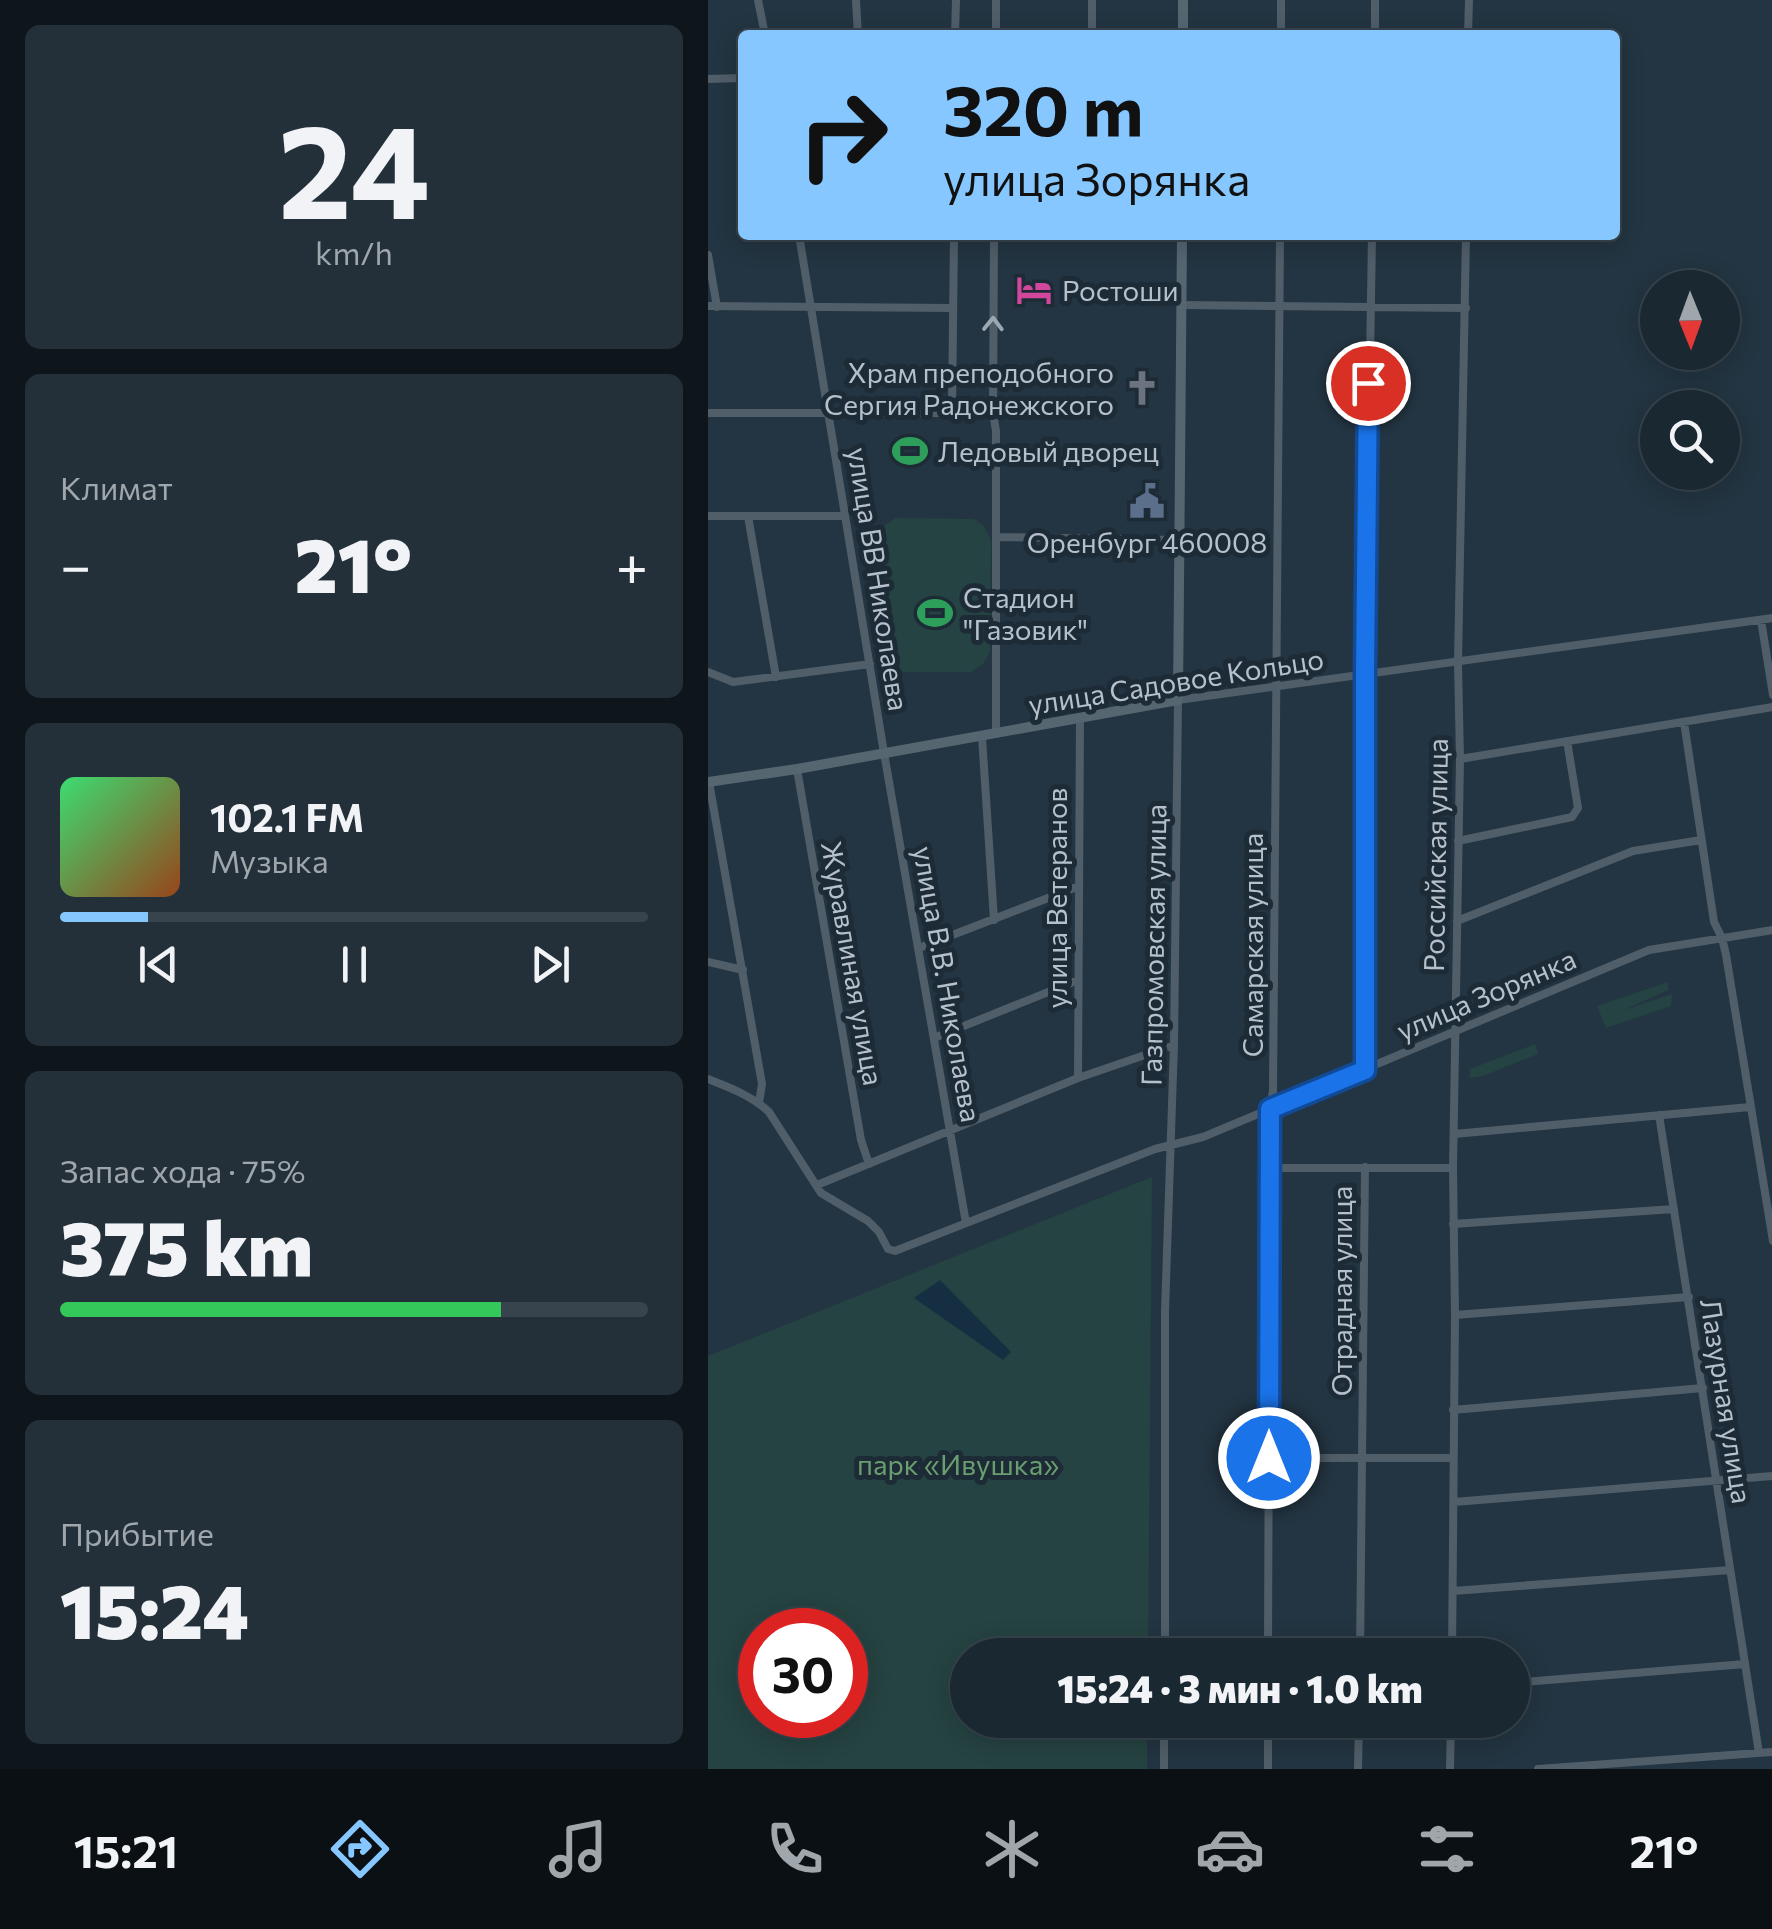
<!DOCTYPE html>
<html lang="ru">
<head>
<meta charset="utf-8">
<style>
	:root { --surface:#1a2832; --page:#23303a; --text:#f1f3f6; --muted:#9fa6ac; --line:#38444d; --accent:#86c7ff }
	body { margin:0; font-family:Commissioner,sans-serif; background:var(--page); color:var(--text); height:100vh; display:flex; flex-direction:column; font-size:38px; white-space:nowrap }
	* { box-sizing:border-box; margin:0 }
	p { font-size:32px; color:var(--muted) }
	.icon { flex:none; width:55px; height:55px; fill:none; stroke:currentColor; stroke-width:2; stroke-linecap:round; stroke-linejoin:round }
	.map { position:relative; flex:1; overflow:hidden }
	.side { display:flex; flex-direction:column; gap:25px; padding:25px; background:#0e161c; width:708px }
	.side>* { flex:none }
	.hud { position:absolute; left:30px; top:30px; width:882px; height:210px; border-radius:10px; box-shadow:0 5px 25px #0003,0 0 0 2px var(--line); background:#86c7ff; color:#111; overflow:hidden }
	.needle { width:65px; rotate:179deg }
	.fabs { position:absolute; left:932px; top:270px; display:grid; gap:20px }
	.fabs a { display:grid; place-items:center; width:100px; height:100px; border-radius:50%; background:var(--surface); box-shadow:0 5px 25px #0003,0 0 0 2px var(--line); font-size:50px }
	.speed { position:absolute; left:30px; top:1608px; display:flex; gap:20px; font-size:50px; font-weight:700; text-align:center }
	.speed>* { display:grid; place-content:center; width:130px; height:130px; border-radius:50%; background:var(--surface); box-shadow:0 5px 25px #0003,0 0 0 2px var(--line); line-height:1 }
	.speed .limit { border:15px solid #d22; background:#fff; color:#111 }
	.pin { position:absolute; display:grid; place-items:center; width:85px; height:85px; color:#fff; margin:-42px; border:5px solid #fff; border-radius:50%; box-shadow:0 2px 10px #0007 }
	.me { position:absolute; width:110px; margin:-55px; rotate:0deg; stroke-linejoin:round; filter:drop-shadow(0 0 8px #0008) }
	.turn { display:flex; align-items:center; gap:35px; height:210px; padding:0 40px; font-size:45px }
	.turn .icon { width:130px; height:130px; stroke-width:2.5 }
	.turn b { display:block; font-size:70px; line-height:85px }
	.big { font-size:75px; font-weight:800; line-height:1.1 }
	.side .widget { flex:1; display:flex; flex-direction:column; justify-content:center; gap:15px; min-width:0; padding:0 35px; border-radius:15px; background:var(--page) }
	.side .dial { align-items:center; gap:0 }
	.dial b { font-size:130px; line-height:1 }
	.song { display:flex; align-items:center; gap:30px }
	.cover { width:120px; height:120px; border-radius:15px; background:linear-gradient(135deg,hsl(140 70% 55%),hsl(20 70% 35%)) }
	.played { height:10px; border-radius:5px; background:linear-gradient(90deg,var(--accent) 15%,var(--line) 15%) }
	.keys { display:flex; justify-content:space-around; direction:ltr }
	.heat { display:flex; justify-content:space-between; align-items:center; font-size:55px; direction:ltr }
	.charge { height:15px; border-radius:8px; background:linear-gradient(90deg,#34c759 75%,var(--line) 0) }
	.trip { position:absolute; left:242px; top:1638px; width:580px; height:100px; border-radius:50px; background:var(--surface); box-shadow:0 5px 25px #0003,0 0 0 2px var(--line); font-weight:800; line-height:100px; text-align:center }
	.tabs { display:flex; height:160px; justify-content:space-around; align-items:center; background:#0a1014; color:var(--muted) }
	.tabs .icon { width:70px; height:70px }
	.tabs .active { color:var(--accent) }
	.tabs b { font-size:45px; color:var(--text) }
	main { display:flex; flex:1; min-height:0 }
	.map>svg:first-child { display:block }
</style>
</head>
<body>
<main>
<section class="side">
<div class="widget dial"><b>24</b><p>km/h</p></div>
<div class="widget"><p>Климат</p>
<div class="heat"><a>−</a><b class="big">21°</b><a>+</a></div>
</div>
<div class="widget">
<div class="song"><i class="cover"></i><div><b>102.1 FM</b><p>Музыка</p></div></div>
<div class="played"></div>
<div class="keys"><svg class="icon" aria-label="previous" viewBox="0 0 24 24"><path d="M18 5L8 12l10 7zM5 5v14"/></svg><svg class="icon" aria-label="pause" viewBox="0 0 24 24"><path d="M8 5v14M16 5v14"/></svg><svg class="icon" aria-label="next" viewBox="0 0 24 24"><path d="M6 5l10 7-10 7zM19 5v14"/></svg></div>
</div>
<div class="widget"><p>Запас хода · 75%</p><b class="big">375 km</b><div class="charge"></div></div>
<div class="widget"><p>Прибытие</p><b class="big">15:24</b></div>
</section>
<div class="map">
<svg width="1065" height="1769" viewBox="0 0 1065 1769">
	<rect width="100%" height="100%" fill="#233542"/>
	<path fill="#254342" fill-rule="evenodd" d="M 188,518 L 266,519 L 276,526 L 283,539 L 282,652 L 275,664 L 263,672 L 188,672 L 178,664 L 171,652 L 172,536 L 177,525 Z
		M 960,982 L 960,990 L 916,1010 L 964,994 L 963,1006 L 898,1028 L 889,1006 Z
		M 827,1044 L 830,1054 L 775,1076 L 762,1078 L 762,1069 Z
		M 444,1177 L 440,1655 L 260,1655 L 260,1720 L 439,1720 L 439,1769 L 0,1769 L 0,1356 ZM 52,1630 L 138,1630 L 138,1715 L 52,1715 Z"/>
	<path fill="#152e41" d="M 232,1280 L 303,1352 L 295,1360 L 206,1298 Z"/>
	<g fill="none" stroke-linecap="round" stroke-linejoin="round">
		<path stroke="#505e69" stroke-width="8" d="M 50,0 L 57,35
			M 148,0 L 150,35
			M 247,35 L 248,0
			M 288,35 L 288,0
			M 384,35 L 384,0
			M 573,35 L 573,0
			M 667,35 L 667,0
			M 760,35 L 761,0
			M 0,79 L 35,78
			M 91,235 L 176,753 L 258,1223
			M 286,235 L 285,413 L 288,431 L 288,734
			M 0,255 L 9,307
			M 473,305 L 758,308
			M 0,306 L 245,308
			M 0,413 L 285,413
			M 244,413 L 246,235
			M 0,516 L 137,516
			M 40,516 L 68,677
			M 288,537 L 471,540
			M 1053,620 L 1065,695
			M 0,672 L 25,682 L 162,664
			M 976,722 L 1006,922 L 1014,938 L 1018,955 L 1065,1241
			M 274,737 L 286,920
			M 752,759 L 1065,707
			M 89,769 L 153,1140 L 161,1164
			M 1,782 L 54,1084 L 51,1103
			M 750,841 L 864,817 L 870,808 L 859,741
			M 749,921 L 925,851 L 993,840
			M 211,948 L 371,886
			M 0,962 L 35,970
			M 226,1038 L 370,980
			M 657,1070 L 657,674 L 664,235
			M 370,1078 L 372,718
			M 0,1079 C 22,1088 43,1095 61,1112 L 113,1193 L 160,1221 L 171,1232 L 180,1249 L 187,1251 L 447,1149 L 495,1137 L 941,950 L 1065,930
			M 951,1115 L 1051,1753
			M 746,1134 L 1042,1107
			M 562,1168 L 745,1168
			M 109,1185 L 370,1078 L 466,1045
			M 745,1224 L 966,1209
			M 747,1315 L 981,1297
			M 745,1410 L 995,1388
			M 561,1458 L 745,1458
			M 746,1502 L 1065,1476
			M 745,1591 L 1022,1570
			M 457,1655 L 457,1311 L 466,1045 L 470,700 L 1065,618
			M 560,1655 L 562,1109 L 565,1091 L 572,235
			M 652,1655 L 657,1167
			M 744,1655 L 747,1315 L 745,1168 L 752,759 L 750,663 L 758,235
			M 805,1683 L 1037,1664
			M 456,1769 L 456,1720
			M 560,1769 L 560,1720
			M 650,1769 L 651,1720
			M 742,1769 L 743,1720
			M 830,1769 L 1065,1752"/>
		<path stroke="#566671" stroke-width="10" d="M 475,35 L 475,0
			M 0,782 L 89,769 L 470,700 L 474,235"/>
	</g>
	<defs><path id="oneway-chevron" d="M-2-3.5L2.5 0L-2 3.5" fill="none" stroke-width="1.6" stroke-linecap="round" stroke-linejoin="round" transform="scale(2.5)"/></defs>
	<use stroke="#9ba8b3" href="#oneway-chevron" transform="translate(285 324) rotate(-89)"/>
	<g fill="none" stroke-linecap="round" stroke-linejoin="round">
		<defs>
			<path id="route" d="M 561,1458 L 562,1109 L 657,1070 L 657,674 L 660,383"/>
		</defs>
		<use href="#route" stroke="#114b97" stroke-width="25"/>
		<use href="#route" stroke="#1a73e8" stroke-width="18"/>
	</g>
	<defs>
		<symbol id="hotel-bare" viewBox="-9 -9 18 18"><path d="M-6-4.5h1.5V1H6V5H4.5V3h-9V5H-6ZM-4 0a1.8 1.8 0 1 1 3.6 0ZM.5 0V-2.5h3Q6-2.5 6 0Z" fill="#d1479c" stroke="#1d2b37" stroke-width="2.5" paint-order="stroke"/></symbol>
		<symbol id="church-bare" viewBox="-9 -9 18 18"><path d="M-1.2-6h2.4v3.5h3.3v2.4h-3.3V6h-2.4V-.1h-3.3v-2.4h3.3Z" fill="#6b7280" stroke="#1d2b37" stroke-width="2.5" paint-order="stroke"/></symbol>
		<symbol id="stadium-bare" viewBox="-9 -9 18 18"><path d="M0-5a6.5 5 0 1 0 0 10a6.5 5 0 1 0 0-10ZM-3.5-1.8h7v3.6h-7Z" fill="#2e9e5b" stroke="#1d2b37" stroke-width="2.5" paint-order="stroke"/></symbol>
		<symbol id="civic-bare" viewBox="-9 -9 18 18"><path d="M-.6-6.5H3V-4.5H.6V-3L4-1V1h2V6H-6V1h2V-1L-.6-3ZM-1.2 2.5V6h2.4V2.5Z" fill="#5c6f8a" stroke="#1d2b37" stroke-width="2.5" paint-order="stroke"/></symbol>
	</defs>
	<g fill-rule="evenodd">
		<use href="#hotel-bare" x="301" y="265" width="50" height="50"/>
		<use href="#church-bare" x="409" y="363" width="50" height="50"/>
		<use href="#stadium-bare" x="177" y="426" width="50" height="50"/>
		<use href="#civic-bare" x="414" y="476" width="50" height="50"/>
		<use href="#stadium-bare" x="202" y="588" width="50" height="50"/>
	</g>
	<g text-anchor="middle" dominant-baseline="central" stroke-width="10" stroke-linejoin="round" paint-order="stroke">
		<g font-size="28" fill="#b4c1cc" stroke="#1d2b37" text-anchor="start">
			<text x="354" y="290">Ростоши</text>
			<text x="406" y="372" text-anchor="end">Храм преподобного<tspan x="406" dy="32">Сергия Радонежского</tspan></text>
			<text x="230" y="451">Ледовый дворец</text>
			<text x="439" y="542" text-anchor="middle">Оренбург 460008</text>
			<text x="255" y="597">Стадион<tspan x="255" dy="32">"Газовик"</tspan></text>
		</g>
		<g font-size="28" fill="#b4c1cc" stroke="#1d2b37">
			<text transform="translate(171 579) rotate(81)">улица ВВ Николаева</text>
			<text transform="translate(468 681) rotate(-9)">улица Садовое Кольцо</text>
			<text transform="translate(727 855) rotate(-89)">Российская улица</text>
			<text transform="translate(348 898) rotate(-90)">улица Ветеранов</text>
			<text transform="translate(445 945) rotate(-89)">Газпромовская улица</text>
			<text transform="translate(544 945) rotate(-90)">Самарская улица</text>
			<text transform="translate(145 963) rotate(80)">Журавлиная улица</text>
			<text transform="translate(240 984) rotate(80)">улица В.В. Николаева</text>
			<text transform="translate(778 994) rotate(-23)">улица Зорянка</text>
			<text transform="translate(633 1291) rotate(-90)">Отрадная улица</text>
			<text transform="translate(1019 1401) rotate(81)">Лазурная улица</text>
		</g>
		<g font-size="28" fill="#6a9e6e" stroke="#1d2b37">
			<text x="250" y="1464">парк «Ивушка»</text>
		</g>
	</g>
</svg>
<div class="fabs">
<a><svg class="needle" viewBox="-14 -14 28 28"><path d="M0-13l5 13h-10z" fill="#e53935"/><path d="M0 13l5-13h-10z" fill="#9fa6ac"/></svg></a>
<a><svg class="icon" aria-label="search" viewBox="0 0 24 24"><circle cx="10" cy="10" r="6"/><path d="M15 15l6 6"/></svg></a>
</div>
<div class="speed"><div class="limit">30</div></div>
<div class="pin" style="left:660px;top:383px;background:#d93025"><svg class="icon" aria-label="arrive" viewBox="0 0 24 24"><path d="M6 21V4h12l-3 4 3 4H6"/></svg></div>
<svg class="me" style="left:561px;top:1458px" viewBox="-20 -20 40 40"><circle r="17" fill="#1a73e8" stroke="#fff" stroke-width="3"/><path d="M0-11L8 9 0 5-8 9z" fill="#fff"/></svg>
<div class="trip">15:24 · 3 мин · 1.0 km</div>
<div class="hud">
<div class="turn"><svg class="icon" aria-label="right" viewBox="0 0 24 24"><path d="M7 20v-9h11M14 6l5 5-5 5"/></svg><div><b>320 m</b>улица Зорянка</div></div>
</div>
</div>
</main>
<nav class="tabs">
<b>15:21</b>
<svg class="icon active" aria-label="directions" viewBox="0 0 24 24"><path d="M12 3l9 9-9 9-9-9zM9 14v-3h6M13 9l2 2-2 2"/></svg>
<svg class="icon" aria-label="music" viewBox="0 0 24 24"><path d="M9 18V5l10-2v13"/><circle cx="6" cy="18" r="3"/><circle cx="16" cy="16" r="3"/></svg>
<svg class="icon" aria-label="phone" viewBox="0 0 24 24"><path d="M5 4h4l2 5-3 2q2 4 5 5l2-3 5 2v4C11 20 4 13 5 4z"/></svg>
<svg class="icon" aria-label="climate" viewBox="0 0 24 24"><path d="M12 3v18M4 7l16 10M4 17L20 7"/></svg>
<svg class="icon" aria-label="car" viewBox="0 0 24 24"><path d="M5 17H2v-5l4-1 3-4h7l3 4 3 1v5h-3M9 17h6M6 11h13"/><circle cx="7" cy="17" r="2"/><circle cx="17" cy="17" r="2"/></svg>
<svg class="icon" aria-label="filters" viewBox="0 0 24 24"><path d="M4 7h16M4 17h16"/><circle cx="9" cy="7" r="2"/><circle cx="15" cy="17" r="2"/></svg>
<b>21°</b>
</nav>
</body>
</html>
